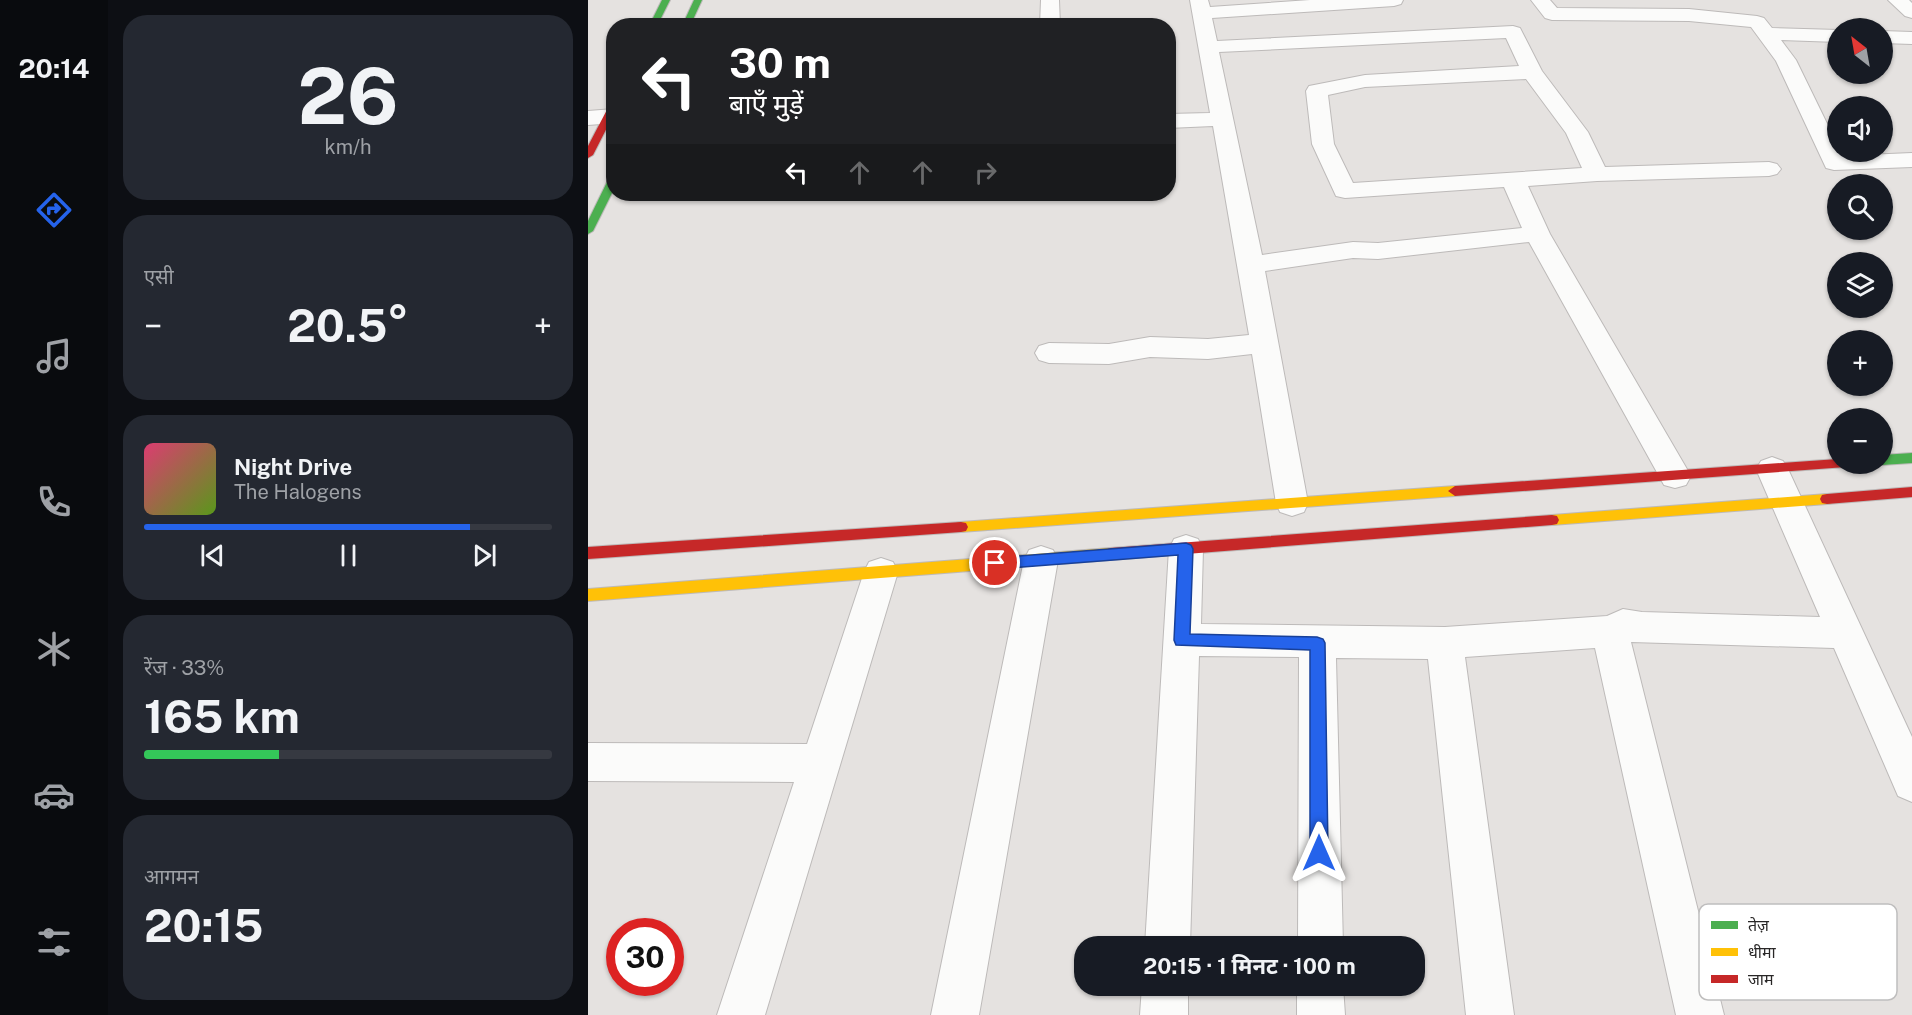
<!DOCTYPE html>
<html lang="hi">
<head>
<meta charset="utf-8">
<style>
	:root { --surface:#171b24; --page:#242831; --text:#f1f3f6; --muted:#9ea1a6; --line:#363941; --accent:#2563eb }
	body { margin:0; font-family:"Public Sans","Noto Sans Devanagari",sans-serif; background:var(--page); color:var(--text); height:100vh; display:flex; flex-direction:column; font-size:22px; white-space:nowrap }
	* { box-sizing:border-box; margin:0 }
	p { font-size:20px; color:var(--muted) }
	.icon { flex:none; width:33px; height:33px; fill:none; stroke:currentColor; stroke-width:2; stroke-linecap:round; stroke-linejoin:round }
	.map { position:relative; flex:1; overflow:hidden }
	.sheet { display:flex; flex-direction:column; gap:15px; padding:15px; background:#0d0f14; width:480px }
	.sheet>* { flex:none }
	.hud { position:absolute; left:18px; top:18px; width:570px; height:183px; border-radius:24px; box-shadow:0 2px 4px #0004; background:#202124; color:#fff; overflow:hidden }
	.needle { width:39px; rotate:329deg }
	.controls { position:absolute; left:1239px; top:18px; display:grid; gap:12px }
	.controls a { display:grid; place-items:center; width:66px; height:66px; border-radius:50%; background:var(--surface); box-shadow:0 2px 4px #0004; font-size:30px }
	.speed { position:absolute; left:18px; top:918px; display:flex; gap:12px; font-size:30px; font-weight:700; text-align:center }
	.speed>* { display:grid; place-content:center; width:78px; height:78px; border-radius:50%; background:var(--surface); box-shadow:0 2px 4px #0004; line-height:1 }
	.speed .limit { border:9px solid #d22; background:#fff; color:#111 }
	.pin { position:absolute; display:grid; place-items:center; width:51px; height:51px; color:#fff; margin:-26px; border:3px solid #fff; border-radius:50%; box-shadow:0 2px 6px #0007 }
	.me { position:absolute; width:66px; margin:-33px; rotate:0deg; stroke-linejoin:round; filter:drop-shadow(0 0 4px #0008) }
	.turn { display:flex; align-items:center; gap:21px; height:126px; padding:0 24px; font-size:27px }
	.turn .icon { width:78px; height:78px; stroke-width:2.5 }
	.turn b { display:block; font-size:42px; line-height:51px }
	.lanes { display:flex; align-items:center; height:57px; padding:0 24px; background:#0003; justify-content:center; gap:30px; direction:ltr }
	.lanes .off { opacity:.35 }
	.big { font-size:45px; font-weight:700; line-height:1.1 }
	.sheet .card { flex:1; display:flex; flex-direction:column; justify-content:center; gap:9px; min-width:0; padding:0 21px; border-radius:24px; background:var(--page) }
	.sheet .dial { align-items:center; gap:0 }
	.dial b { font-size:78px; line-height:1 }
	.song { display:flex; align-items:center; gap:18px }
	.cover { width:72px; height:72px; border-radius:9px; background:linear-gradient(135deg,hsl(340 70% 55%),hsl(90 70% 35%)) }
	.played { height:6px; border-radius:3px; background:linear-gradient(90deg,var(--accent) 80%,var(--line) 80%) }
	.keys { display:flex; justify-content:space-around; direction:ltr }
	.heat { display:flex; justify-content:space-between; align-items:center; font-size:33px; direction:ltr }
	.charge { height:9px; border-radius:4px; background:linear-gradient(90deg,#34c759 33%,var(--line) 0) }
	.trip { position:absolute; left:486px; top:936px; width:351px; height:60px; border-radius:24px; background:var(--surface); box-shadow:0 2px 4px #0004; font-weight:700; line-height:60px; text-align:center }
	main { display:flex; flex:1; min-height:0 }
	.menu { display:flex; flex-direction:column; width:108px; justify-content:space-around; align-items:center; background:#090b0e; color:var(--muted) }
	.menu .icon { width:42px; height:42px }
	.menu .active { color:var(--accent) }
	.menu b { font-size:27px; color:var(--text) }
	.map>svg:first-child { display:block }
</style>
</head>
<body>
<main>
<nav class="menu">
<b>20:14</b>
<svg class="icon active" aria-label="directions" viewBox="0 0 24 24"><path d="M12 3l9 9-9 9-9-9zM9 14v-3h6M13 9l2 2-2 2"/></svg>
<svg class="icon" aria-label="music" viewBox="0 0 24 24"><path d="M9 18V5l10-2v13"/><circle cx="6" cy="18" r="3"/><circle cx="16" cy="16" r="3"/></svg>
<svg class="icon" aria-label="phone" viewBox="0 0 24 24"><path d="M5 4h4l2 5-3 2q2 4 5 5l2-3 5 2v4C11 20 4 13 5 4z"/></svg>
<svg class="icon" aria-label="climate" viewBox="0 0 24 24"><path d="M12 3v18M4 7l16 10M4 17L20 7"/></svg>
<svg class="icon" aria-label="car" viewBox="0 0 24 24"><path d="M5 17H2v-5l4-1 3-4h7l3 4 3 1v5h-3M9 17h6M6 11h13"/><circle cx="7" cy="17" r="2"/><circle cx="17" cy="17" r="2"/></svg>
<svg class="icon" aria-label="filters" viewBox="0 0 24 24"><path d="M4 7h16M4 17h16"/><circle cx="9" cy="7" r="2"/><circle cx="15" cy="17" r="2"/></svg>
</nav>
<section class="sheet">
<div class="card dial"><b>26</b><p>km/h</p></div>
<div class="card"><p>एसी</p>
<div class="heat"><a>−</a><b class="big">20.5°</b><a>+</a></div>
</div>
<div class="card">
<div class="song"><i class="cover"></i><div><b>Night Drive</b><p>The Halogens</p></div></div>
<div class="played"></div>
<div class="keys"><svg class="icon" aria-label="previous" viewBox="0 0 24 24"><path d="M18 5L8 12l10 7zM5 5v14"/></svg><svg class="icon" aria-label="pause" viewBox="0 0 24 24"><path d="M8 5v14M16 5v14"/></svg><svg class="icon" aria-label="next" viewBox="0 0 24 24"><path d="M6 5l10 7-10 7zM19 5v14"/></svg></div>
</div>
<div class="card"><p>रेंज · 33%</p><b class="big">165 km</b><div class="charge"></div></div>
<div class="card"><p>आगमन</p><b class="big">20:15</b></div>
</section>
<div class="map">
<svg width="1324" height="1015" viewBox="0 0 1324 1015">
	<rect width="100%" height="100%" fill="#e5e2e0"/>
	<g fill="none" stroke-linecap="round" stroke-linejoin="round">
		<defs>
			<path id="street" d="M 453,0 L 471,0 L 472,26 L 452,26 Z
				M 602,0 L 620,0 L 622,7 L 722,0 L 815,0 L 813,4 L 806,6 L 624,18 L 629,41 L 925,26 L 932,28 L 954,71 L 1000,132 L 1017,167 L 1181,162 L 1189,164 L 1193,169 L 1189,174 L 1181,176 L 1009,181 L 940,186 L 962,234 L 1103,476 L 1098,485 L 1087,488 L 1076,485 L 941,242 L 790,259 L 765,258 L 677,271 L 720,503 L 716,512 L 704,516 L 692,512 L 688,503 L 664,354 L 620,359 L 562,357 L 521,364 L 461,363 L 451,360 L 447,353 L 451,346 L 461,343 L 521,344 L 562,337 L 620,339 L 661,335 L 625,126 L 580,128 L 580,114 L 622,113 ZM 918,38 L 931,66 L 777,75 L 721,86 L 718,91 L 724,144 L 748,196 L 757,198 L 916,187 L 934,228 L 790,243 L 765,242 L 674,255 L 631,52 ZM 938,79 L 978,133 L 994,168 L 765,183 L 746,144 L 740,95 L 777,87 Z
				M 943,0 L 962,0 L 969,8 L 1101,9 L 1169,16 L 1176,18 L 1184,28 L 1250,30 L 1250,42 L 1193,40 L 1208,60 L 1250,146 L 1250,152 L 1254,156 L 1324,153 L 1324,167 L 1246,170 L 1238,168 L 1188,61 L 1163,27 L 1101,21 L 964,20 L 957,18 Z
				M 1300,0 L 1321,0 L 1324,3 L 1324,18 L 1317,16 Z
				M 1294,31 L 1324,32 L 1324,44 L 1294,43 Z
				M 26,109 L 26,123 L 0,125 L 0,111 Z
				M 1184,457 L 1195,461 L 1200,469 L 1324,737 L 1324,802 L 1310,796 L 1246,648 L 1043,642 L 1136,1015 L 1088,1015 L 1007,648 L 877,657 L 926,1015 L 878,1015 L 840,659 L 748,658 L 755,946 L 710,946 L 711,657 L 611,656 L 602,946 L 557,946 L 581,549 L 586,539 L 598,535 L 610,539 L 615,549 L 613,624 L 857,627 L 1019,616 L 1035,609 L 1054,612 L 1232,617 L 1168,469 L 1173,461 Z
				M 453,546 L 465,550 L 470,560 L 391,1015 L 343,1015 L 436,560 L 441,550 Z
				M 293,558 L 305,562 L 310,572 L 177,1015 L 129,1015 L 206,782 L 0,781 L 0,743 L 219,744 L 276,572 L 281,562 Z
				M 554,986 L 600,986 L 600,1015 L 552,1015 Z
				M 709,986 L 755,986 L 757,1015 L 709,1015 Z"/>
			<path id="fast" d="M 74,0 L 82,0 L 69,26 L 61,26 Z
				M 106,0 L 114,0 L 102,26 L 94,26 Z
				M 26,175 L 26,189 L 5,231 L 0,234 L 0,221 L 21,178 Z
				M 1324,453 L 1324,463 L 1294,465 L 1290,464 L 1294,464 L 1294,455 Z"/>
			<path id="slow" d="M 867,486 L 874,491 L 867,496 L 373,532 L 368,531 L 366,527 L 368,523 L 373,522 Z
				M 1239,494 L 1244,495 L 1246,499 L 1244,503 L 1239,504 L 964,525 L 959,524 L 957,520 L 959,516 L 964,515 Z
				M 522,548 L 527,550 L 529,554 L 527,558 L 522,560 L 0,601 L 0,589 Z"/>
			<path id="jam" d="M 26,101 L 26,114 L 5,155 L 0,158 L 0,146 L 22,104 Z
				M 1250,459 L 1250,464 L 1259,464 L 1258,467 L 867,496 L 860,491 L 867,486 Z
				M 1324,487 L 1324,497 L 1239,504 L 1234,503 L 1232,499 L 1234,495 L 1239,494 Z
				M 964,515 L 969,516 L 971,520 L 969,524 L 964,525 L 522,560 L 517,558 L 515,554 L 517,550 L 522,548 Z
				M 373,522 L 378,523 L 380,527 L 378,531 L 373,532 L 0,559 L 0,547 Z"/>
		</defs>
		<use href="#street" stroke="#bdbab9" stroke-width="2"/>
		<use href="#fast" stroke="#bdbab9" stroke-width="2"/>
		<use href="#slow" stroke="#bdbab9" stroke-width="2"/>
		<use href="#jam" stroke="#bdbab9" stroke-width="2"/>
		<use href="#street" fill="#fbfbfa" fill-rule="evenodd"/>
		<use href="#fast" fill="#4caf50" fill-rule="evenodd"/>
		<use href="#slow" fill="#ffc107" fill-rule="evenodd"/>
		<use href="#jam" fill="#c62828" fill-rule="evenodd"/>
	</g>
	<path fill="#2563eb" stroke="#184099" stroke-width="1.5" d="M 598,543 L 603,545 L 605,549 L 602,634 L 729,637 L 735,639 L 737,643 L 740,853 L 738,859 L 731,862 L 725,859 L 722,853 L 722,650 L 588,645 L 586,640 L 590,555 L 407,569 L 402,568 L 400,563 L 402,559 L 407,558 Z"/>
	<rect x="1111" y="904" width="198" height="96" rx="9" fill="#fff" stroke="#bfbebe" stroke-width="1.5"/>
	<rect x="1123" y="921" width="27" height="8" fill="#4caf50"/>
	<rect x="1123" y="948" width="27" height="8" fill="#ffc107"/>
	<rect x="1123" y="975" width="27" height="8" fill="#c62828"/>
	<g font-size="16" fill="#292727">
		<text x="1160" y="931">तेज़</text>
		<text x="1160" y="958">धीमा</text>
		<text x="1160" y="985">जाम</text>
	</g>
</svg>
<div class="controls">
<a><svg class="needle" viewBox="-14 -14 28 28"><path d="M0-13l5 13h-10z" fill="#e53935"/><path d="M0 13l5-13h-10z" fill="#9ea1a6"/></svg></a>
<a><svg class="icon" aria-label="sound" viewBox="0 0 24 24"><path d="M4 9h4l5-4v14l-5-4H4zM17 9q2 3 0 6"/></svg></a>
<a><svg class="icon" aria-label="search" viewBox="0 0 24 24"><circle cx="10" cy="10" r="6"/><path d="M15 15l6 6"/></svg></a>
<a><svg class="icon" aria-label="layers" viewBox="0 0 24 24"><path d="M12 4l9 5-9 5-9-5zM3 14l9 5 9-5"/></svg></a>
<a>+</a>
<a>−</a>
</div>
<div class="speed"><div class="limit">30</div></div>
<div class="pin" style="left:407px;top:563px;background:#d93025"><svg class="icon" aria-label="arrive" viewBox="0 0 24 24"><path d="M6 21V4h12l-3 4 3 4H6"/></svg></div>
<svg class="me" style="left:731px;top:853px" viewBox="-20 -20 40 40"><path d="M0-17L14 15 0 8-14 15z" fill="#2563eb" stroke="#fff" stroke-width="4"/></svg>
<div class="trip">20:15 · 1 मिनट · 100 m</div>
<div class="hud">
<div class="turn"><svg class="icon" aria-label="left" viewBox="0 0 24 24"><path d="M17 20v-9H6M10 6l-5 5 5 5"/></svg><div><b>30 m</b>बाएँ मुड़ें</div></div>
<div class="lanes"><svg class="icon" aria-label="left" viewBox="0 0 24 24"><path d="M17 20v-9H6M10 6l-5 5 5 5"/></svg><svg class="icon off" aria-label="ahead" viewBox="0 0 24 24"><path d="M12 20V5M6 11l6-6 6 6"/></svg><svg class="icon off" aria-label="ahead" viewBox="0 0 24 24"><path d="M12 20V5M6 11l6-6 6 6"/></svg><svg class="icon off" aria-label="right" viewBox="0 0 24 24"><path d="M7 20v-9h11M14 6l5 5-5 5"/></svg></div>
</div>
</div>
</main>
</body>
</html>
